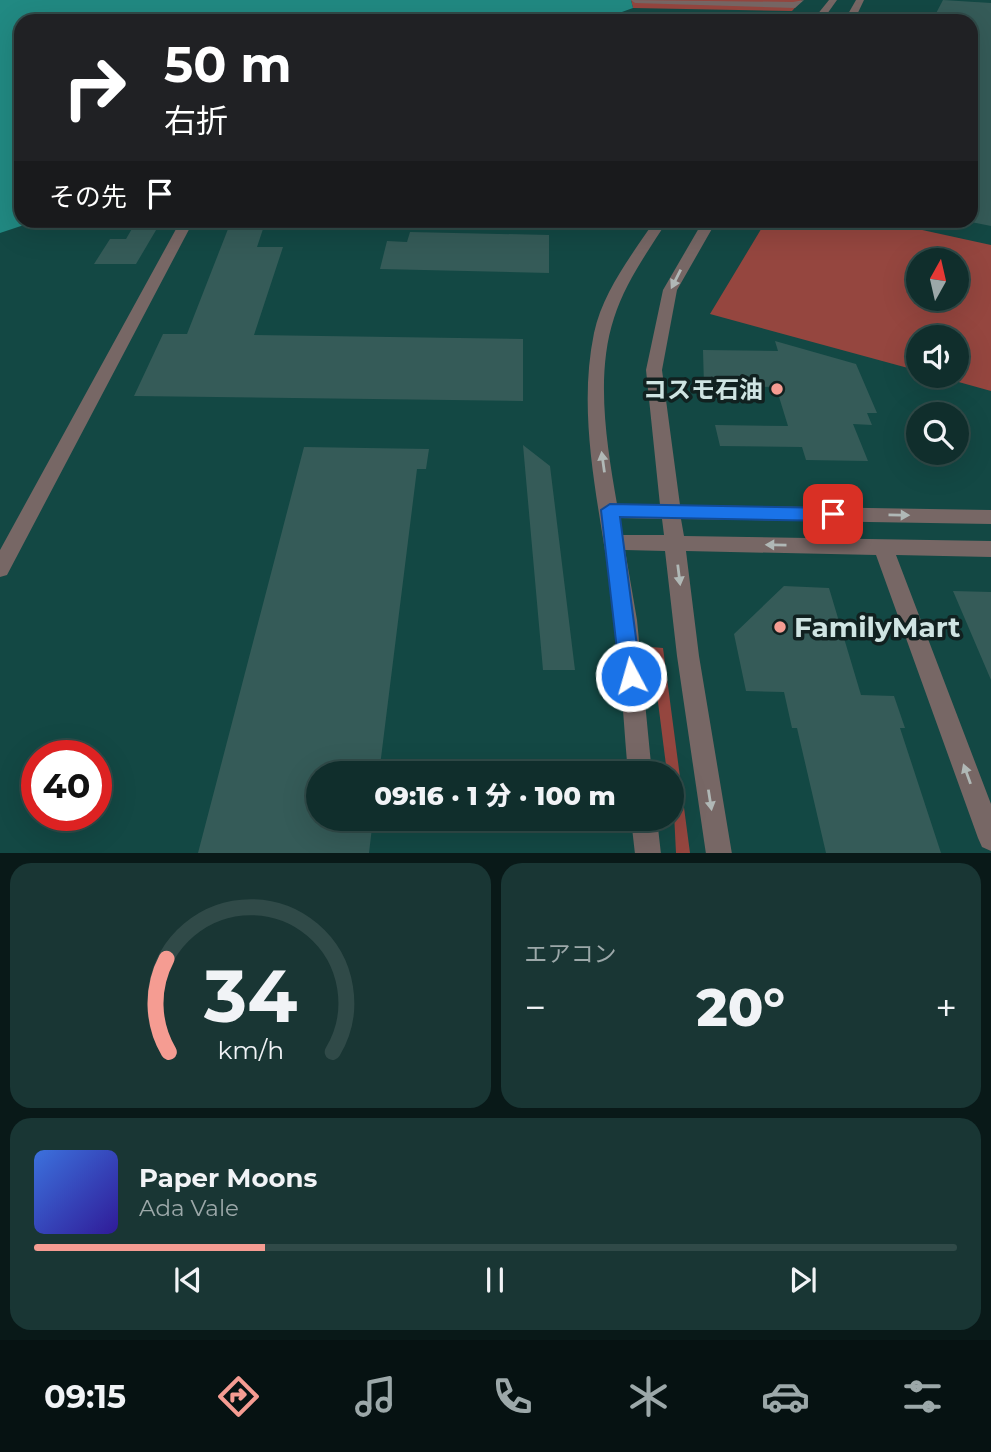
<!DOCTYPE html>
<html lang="ja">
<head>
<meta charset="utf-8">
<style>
	:root { --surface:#102e2c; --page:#193634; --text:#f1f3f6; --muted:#9ca8a9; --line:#304a48; --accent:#f59c92 }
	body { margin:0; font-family:Montserrat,"Noto Sans JP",sans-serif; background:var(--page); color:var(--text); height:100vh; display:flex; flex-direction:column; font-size:26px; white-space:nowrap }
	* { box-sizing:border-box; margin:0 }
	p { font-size:23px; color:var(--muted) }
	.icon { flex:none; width:38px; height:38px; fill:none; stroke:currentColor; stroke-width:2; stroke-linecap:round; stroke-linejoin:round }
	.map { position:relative; height:853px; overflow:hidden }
	.drawer { display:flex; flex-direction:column; gap:10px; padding:10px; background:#091918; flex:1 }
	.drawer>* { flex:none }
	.hud { position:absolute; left:14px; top:14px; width:964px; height:214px; border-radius:21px; box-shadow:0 7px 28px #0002,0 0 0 2px var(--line); background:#202124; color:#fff; overflow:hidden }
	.needle { width:46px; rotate:8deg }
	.controls { position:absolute; left:906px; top:248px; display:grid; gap:14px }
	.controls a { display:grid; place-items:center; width:63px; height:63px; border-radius:50%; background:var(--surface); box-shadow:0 7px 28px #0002,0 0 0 2px var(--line); font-size:35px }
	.speed { position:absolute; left:21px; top:740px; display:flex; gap:14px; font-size:35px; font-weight:700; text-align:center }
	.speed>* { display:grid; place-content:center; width:91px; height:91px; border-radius:50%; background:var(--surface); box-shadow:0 7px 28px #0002,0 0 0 2px var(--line); line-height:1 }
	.speed .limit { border:10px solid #d22; background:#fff; color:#111 }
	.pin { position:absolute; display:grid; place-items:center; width:60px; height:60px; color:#fff; margin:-30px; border-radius:14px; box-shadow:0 4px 10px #0006 }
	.me { position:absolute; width:77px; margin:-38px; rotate:354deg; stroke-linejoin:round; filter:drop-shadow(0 0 5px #0008) }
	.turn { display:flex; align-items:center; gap:24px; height:147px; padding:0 35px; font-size:32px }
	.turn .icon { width:91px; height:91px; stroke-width:2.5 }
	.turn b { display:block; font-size:49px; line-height:60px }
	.then { display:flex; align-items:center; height:66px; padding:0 35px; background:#0003; gap:14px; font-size:26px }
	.big { font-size:52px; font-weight:800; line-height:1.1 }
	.drawer .widget { flex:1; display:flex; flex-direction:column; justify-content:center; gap:10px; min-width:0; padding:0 24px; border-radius:21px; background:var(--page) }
	.drawer .dial { align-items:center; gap:0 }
	.dial svg { height:182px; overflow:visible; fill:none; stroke:var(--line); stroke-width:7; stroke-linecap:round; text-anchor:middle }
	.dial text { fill:var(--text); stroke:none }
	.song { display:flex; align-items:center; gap:21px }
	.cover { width:84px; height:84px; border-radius:10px; background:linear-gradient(135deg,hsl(220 70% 55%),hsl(250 70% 35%)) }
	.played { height:7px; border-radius:4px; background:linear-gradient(90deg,var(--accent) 25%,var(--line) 25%) }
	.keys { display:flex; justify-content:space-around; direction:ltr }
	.heat { display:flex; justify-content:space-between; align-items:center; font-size:38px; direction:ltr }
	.drawer .tiles { flex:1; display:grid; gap:10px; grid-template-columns:1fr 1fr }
	.widget:last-child { grid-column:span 2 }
	.trip { position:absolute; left:306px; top:761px; width:378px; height:70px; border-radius:35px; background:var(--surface); box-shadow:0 7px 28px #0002,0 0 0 2px var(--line); font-weight:800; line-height:70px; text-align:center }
	.menu { display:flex; height:112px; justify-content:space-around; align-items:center; background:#061212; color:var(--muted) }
	.menu .icon { width:49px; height:49px }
	.menu .selected { color:var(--accent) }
	.menu b { font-size:32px; color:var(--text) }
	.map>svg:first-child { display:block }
</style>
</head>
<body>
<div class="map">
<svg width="991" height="854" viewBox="0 0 991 854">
	<rect width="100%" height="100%" fill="#163e3b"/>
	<path fill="#134844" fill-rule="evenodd" d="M 631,0 L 991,0 L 991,853 L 0,853 L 0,233 L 36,220 L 971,220 L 971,21 L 597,21 L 632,8 ZM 919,261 L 957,261 L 957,299 L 919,299 ZM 919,338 L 957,338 L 957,376 L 919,376 ZM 919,415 L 957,415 L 957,453 L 919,453 ZM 37,756 L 96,756 L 96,816 L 37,816 ZM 318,774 L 672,774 L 672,819 L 318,819 Z"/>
	<path fill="#95463f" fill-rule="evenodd" d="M 631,0 L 802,0 L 792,11 L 633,8 Z
		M 766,221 L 881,221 L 991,245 L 991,391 L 937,376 L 957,376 L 957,338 L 919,338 L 919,371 L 710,314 ZM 919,261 L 957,261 L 957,299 L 919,299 Z
		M 651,647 L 663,648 L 690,853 L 676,853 L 672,774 L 667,773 Z"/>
	<path fill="#218982" d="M 0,0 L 631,0 L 633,8 L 597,21 L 21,21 L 21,220 L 36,221 L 0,233 Z"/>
	<path fill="#355b58" d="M 943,0 L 991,3 L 991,226 L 971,222 L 971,21 L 932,21 Z
		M 137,220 L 162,220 L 136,264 L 94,264 L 110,239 L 126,239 Z
		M 228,229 L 263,229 L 257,247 L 283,247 L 254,335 L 523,339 L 523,401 L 134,396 L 163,334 L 187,334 Z
		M 410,232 L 549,235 L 549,273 L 380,269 L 387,241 L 407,242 Z
		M 775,341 L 856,364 L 877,413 L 867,413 L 872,425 L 853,424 L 868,461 L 806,460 L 802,447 L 720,446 L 715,425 L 788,426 L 776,387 L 704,386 L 703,350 L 778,351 Z
		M 523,445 L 550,466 L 575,670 L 543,670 Z
		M 304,447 L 429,449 L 426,469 L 417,469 L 379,774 L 318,774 L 318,819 L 373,819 L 369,853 L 198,853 Z
		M 784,586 L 829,588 L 861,695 L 894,696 L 905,728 L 900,728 L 941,853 L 826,853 L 797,728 L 792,728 L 784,692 L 746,691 L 734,634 Z
		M 953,591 L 991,592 L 991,680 Z"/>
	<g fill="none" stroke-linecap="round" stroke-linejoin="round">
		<path fill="#776765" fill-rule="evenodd" d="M 631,0 L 793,2 L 804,0 L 795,8 L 635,3 Z
			M 829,0 L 837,0 L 822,21 L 812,21 Z
			M 856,0 L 864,0 L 854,21 L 844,21 Z
			M 181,220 L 194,220 L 7,575 L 0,577 L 0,550 Z
			M 655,220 L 668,220 C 648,251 625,283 614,318 C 595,376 607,446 617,504 L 660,505 L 646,370 L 663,290 L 699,228 L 672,220 L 717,220 L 677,290 L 662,370 L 680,505 L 991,510 L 991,524 L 681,519 L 684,536 L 991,541 L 991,557 L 896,555 L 991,804 L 991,851 L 982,847 L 978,838 L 876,555 L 686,551 L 699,656 L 732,854 L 706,854 L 677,656 L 665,551 L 625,550 L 637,620 L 652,774 L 628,774 C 623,715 620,656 612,598 C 601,511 576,420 594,333 C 603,291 632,255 655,220 ZM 619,518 L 662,519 L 664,535 L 622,535 Z
			M 631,819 L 657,819 L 661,854 L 635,854 Z"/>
	</g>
	<defs><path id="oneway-solid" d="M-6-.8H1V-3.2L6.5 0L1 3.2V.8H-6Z" transform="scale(1.75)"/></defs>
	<g fill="#b0b8b6">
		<use href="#oneway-solid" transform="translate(676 279) rotate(117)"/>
		<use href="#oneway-solid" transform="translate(603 462) rotate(-98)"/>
		<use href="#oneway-solid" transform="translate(899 515) rotate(1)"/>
		<use href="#oneway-solid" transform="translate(776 545) rotate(-179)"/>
		<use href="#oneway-solid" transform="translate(679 575) rotate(83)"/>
		<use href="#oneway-solid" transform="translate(967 774) rotate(-110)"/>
		<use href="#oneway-solid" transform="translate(710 800) rotate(81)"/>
	</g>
	<path fill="#1a73e8" stroke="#114b97" stroke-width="2" d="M 610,504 L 833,508 L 842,514 L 833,521 L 620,517 L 641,676 L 638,682 L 631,685 L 623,682 L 620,676 L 601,510 Z"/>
	<g fill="#f59c92" stroke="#112120" stroke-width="2.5">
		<circle cx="777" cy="389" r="7"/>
		<circle cx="780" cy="627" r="7"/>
	</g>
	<g text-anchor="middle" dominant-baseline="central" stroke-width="7" stroke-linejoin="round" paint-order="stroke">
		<g font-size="24" font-weight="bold" fill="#cfe4e2" stroke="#112120" text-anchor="end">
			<text x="763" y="389">コスモ石油</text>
		</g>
		<g font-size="28" font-weight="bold" fill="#cfe4e2" stroke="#112120" text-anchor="start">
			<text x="794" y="627">FamilyMart</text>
		</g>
	</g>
</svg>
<div class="controls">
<a><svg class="needle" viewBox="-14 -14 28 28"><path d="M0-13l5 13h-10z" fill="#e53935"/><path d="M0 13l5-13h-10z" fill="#9ca8a9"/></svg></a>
<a><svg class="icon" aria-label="sound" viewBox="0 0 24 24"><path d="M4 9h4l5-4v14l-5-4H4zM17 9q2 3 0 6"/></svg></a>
<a><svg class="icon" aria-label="search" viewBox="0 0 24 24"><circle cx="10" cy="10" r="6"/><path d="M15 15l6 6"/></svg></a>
</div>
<div class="speed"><div class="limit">40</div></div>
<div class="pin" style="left:833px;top:514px;background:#d93025"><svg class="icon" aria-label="arrive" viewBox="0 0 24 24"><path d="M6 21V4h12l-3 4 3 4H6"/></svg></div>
<svg class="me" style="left:631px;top:676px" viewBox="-20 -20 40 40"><circle r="17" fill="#1a73e8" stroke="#fff" stroke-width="3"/><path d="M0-11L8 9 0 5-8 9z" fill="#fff"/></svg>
<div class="trip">09:16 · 1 分 · 100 m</div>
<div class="hud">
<div class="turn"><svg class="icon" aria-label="right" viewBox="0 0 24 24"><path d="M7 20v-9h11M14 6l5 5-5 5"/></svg><div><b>50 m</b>右折</div></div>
<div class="then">その先<svg class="icon" aria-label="arrive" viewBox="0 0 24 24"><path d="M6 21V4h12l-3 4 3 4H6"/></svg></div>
</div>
</div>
<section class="drawer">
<div class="tiles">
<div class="widget dial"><svg viewBox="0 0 100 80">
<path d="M14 69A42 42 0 1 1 86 69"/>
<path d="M14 69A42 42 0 0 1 13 28" stroke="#f59c92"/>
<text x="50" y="56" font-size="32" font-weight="700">34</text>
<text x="50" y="72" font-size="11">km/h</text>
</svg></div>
<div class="widget"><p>エアコン</p>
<div class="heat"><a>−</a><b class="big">20°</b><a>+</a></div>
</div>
<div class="widget">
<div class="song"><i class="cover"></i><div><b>Paper Moons</b><p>Ada Vale</p></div></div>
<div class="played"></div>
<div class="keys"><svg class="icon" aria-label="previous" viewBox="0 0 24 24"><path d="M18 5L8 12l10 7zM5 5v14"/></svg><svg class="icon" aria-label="pause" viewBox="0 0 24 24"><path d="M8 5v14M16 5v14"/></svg><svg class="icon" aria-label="next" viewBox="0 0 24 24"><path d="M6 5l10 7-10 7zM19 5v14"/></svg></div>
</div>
</div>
</section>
<nav class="menu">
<b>09:15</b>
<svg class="icon selected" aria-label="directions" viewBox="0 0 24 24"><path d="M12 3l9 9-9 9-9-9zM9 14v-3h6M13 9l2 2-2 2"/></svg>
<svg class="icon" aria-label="music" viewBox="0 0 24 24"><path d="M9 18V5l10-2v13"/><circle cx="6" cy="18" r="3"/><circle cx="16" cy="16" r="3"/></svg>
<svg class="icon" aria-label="phone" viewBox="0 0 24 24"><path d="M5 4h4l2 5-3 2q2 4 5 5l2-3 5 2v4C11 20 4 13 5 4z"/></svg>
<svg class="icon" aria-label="climate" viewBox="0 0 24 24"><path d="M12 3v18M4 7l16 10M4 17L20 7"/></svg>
<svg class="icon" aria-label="car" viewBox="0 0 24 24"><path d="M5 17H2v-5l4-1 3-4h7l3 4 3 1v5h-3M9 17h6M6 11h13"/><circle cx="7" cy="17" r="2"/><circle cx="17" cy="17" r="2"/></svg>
<svg class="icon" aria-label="filters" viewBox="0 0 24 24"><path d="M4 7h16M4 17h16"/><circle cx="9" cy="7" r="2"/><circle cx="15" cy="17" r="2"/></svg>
</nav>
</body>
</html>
